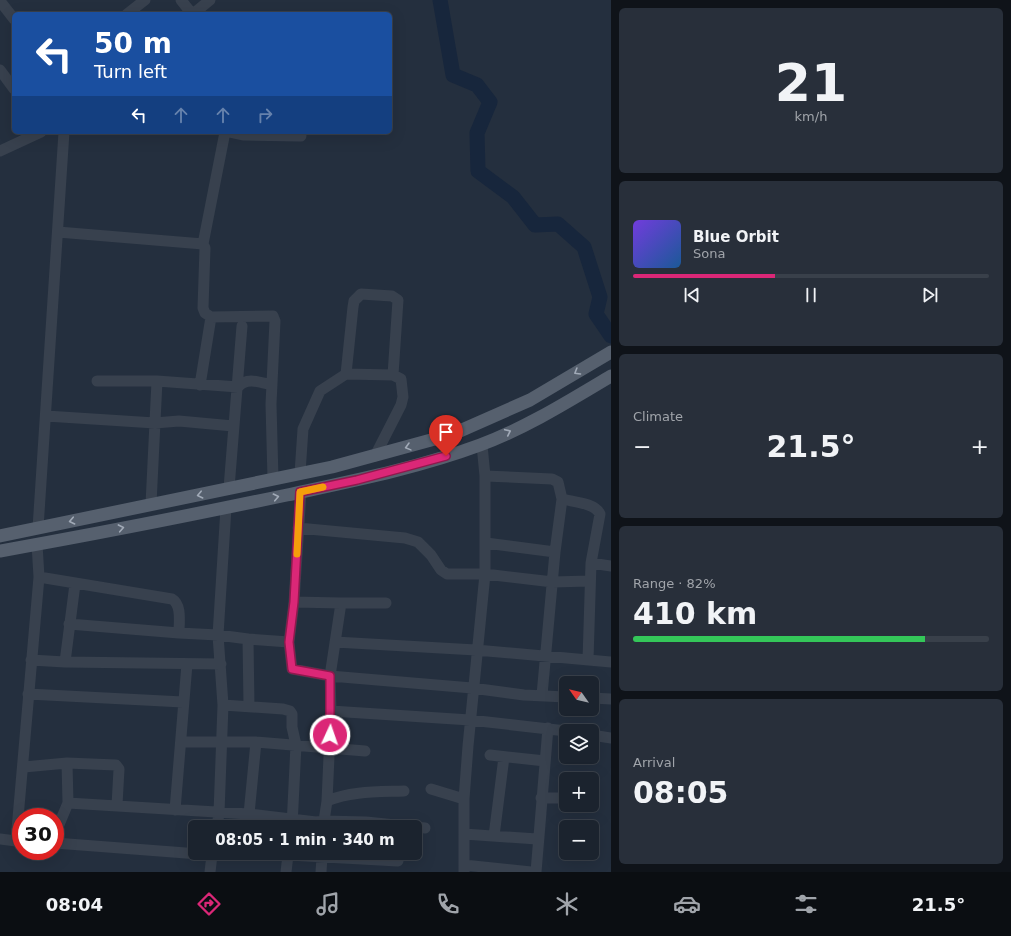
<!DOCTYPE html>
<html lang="en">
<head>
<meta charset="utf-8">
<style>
	:root { --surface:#1b232e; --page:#282f3a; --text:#f1f3f6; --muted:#a0a4aa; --line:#39404a; --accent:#db2777 }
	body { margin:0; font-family:"DejaVu Sans",sans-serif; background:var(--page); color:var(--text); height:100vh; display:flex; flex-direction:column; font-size:15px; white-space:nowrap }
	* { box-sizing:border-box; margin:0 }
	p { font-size:13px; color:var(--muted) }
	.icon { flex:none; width:22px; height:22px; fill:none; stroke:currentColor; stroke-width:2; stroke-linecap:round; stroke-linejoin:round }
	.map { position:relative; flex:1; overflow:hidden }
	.side { display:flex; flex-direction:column; gap:8px; padding:8px; background:#0f1319; width:400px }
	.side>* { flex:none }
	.top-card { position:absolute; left:12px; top:12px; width:380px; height:122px; border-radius:6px; box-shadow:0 4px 16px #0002,0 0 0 1px var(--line); background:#1a4fa0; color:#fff; overflow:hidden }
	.needle { width:26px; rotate:304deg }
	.fabs { position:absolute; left:559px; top:676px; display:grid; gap:8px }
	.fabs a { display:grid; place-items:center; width:40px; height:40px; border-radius:6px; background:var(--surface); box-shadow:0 4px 16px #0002,0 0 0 1px var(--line); font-size:20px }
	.speed { position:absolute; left:12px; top:808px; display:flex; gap:8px; font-size:20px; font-weight:700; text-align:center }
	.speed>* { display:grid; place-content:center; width:52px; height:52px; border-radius:50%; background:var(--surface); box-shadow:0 4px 16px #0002,0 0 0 1px var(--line); line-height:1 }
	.speed .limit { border:6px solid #d22; background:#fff; color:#111 }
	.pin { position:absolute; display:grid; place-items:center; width:34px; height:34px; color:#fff; margin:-41px -17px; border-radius:50% 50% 50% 0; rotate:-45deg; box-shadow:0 0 4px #0007 }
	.pin .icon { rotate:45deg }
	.me { position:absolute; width:44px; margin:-22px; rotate:3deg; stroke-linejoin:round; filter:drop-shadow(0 0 3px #0008) }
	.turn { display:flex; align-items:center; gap:14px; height:84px; padding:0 16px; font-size:18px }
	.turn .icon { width:52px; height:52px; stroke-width:2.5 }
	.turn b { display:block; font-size:28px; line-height:34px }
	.lanes { display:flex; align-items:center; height:38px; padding:0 16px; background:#0003; justify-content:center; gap:20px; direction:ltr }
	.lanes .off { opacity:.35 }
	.big { font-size:30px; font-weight:700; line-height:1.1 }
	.side .card { flex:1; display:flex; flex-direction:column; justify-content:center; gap:6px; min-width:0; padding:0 14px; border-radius:6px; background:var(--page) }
	.side .dial { align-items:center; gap:0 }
	.dial b { font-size:52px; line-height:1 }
	.song { display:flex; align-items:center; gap:12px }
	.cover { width:48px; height:48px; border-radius:6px; background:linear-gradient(135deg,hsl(260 70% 55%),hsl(210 70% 35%)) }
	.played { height:4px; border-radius:2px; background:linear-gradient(90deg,var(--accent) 40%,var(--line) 40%) }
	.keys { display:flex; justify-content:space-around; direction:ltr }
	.heat { display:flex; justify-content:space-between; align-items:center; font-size:22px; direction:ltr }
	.charge { height:6px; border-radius:3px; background:linear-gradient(90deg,#34c759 82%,var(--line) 0) }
	.trip { position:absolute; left:188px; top:820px; width:234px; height:40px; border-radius:6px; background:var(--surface); box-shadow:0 4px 16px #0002,0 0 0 1px var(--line); font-weight:700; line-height:40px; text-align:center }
	.dock { display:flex; height:64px; justify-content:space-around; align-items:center; background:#0b0e12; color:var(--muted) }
	.dock .icon { width:28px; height:28px }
	.dock .active { color:var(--accent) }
	.dock b { font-size:18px; color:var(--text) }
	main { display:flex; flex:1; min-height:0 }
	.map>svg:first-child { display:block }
</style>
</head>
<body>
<main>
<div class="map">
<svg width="611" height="872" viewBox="0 0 611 872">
	<rect width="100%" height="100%" fill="#242f3e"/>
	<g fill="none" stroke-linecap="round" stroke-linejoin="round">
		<path stroke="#17263c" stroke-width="15" d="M 440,0 L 453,75 L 477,85 L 490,102 L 477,133 L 478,171 L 513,197 L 535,225 L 558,224 L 584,247 L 600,297 L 596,314 L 611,336"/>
		<path stroke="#38414e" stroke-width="11" d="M 181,0 L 192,14
			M 0,1 L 14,19
			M 127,14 L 145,0
			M 193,14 L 210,0
			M 0,70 L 14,89
			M 230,132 L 244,135 L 301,136
			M 0,151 L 41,132
			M 58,232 L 203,244 L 205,248 L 203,308 L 205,313 L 211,317 L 273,316 L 275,321 L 271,404 L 273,479
			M 203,244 L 225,132
			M 346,374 L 353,307 L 354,301 L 361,294 L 392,296 L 398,300 L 393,375
			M 97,381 L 157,381 L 238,387 C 247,377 259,382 272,385
			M 200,385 L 211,317
			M 46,416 L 155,423 L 179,421 L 233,426
			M 300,473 L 303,429 L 320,391 L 346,374 L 393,375 L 401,379 L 403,397 L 401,405 L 375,456
			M 485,476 L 552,479 L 558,482 L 562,499 L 555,552 L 542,695
			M 229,488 L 242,326
			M 562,499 C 574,502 595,503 600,514 L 591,563 L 611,566
			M 151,504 L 157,381
			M 226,508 L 218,635 L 248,639 L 249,706
			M 38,528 L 64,132
			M 298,528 L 405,538 L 418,542 L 431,555 L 441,570 L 447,574 L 485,574 L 553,582 L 589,581
			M 486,543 L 555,552
			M 39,577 L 172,599 C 182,605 179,622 179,633 L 218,635 L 223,705 L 219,813 L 217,827
			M 294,602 L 341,603 L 330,676 L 331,711 L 327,801
			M 341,603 L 386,603
			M 69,624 L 179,633
			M 248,639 L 289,642 L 294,602 L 301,492
			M 289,642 L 292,669 L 330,676 L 472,688 L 524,695 L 566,697
			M 335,642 L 476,650 L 611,662
			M 31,660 L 65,662 L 221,664
			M 588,660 L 591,563
			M 65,662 L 75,584
			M 28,694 L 183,702
			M 592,698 L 611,699
			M 223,705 L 283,709 L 290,711 L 292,714 L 292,727 L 296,745 L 292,826
			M 331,711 L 470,720 L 566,731
			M 592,735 L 611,738
			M 181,742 L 256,742 L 365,751
			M 490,755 L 545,761
			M 24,767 L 67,763 L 116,765 L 119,769 L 117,805
			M 431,789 L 464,799
			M 541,798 L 566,798
			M 68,803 L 249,814 L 316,822 L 324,821 L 327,801 C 351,791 377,792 404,791
			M 175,810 L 187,664
			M 249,814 L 256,742
			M 324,821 L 366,822 L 366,827
			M 366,822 L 425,828
			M 55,834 L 68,803 L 67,763
			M 464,834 L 537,839
			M 494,836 L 504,757
			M 0,839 L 16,841
			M 21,841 L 16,841 L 39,577 L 37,544
			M 55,843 L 212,855 L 212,853
			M 464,865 L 531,872
			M 210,872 L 212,855 L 288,855 L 288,853
			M 286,872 L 288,855 L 398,861
			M 321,872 L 322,857
			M 464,872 L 464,799 L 468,746 L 485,574 L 485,476 L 482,445
			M 536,872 L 548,728"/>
		<path stroke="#56606e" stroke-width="13" d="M 0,536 L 332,467 L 453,434 L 530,400 L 611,352
			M 0,551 C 96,534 192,515 287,495 C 352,481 418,468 480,445 C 526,428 569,401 611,376"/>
	</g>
	<defs><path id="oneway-chevron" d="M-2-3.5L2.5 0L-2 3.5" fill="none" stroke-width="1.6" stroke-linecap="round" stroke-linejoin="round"/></defs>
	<g stroke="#a1aab7">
		<use href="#oneway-chevron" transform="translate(577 372) rotate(149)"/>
		<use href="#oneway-chevron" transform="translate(508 432) rotate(-25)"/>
		<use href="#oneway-chevron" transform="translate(408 447) rotate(165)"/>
		<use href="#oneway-chevron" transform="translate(200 495) rotate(167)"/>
		<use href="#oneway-chevron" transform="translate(276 497) rotate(-12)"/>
		<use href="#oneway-chevron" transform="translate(72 521) rotate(168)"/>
		<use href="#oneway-chevron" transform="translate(121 528) rotate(-11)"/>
	</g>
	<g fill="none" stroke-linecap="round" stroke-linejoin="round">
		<defs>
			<path id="route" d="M 330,735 L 330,676 L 292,669 L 289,642 L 294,602 L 300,492 L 357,480 L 446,456"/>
		</defs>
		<use href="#route" stroke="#8e194d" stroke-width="10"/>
		<use href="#route" stroke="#db2777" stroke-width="7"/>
		<path stroke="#f59e0b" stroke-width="7" d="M 297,554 L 300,492 L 323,487"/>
	</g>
</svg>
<div class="fabs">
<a><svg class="needle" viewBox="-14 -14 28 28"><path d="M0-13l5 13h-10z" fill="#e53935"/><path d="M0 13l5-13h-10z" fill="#a0a4aa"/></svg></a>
<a><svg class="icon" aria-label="layers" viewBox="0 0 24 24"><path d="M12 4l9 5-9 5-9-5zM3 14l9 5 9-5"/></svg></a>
<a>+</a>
<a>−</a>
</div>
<div class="speed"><div class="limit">30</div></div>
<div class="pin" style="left:446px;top:456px;background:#d93025"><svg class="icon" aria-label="arrive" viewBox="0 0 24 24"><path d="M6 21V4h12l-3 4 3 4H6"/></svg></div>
<svg class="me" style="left:330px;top:735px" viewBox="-20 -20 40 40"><circle r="17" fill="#db2777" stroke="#fff" stroke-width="3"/><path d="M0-11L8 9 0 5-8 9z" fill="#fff"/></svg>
<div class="trip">08:05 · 1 min · 340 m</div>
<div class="top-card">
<div class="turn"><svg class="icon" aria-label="left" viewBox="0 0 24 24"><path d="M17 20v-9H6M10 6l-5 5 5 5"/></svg><div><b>50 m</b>Turn left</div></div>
<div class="lanes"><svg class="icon" aria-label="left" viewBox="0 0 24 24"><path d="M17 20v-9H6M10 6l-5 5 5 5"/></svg><svg class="icon off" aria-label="ahead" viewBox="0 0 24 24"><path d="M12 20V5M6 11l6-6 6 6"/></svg><svg class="icon off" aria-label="ahead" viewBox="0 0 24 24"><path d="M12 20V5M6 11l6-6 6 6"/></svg><svg class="icon off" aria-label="right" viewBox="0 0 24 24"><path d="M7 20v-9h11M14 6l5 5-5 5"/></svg></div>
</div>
</div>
<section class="side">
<div class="card dial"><b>21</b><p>km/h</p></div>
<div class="card">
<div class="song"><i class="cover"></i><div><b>Blue Orbit</b><p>Sona</p></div></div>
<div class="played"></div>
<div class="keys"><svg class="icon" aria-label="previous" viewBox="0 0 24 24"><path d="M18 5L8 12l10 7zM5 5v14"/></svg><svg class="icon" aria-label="pause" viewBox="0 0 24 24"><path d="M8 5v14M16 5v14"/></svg><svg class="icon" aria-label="next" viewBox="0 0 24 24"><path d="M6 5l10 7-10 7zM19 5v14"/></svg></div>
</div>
<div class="card"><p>Climate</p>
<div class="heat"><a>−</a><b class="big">21.5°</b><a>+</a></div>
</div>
<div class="card"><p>Range · 82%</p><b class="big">410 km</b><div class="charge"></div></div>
<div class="card"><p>Arrival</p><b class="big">08:05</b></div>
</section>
</main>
<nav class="dock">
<b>08:04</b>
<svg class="icon active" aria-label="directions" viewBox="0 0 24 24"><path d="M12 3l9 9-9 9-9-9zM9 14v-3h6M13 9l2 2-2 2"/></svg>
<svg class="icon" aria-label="music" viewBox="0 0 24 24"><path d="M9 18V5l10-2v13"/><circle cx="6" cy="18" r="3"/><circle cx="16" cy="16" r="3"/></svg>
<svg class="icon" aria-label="phone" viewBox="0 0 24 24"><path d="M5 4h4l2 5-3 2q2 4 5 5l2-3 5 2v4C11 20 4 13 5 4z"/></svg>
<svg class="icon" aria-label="climate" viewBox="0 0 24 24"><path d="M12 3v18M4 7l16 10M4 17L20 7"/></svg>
<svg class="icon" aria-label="car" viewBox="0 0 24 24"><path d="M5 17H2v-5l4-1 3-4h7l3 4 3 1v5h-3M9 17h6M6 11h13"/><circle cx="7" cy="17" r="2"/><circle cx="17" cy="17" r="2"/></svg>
<svg class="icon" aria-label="filters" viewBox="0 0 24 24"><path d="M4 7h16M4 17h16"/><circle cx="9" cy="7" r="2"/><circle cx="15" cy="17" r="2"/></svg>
<b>21.5°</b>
</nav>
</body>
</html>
